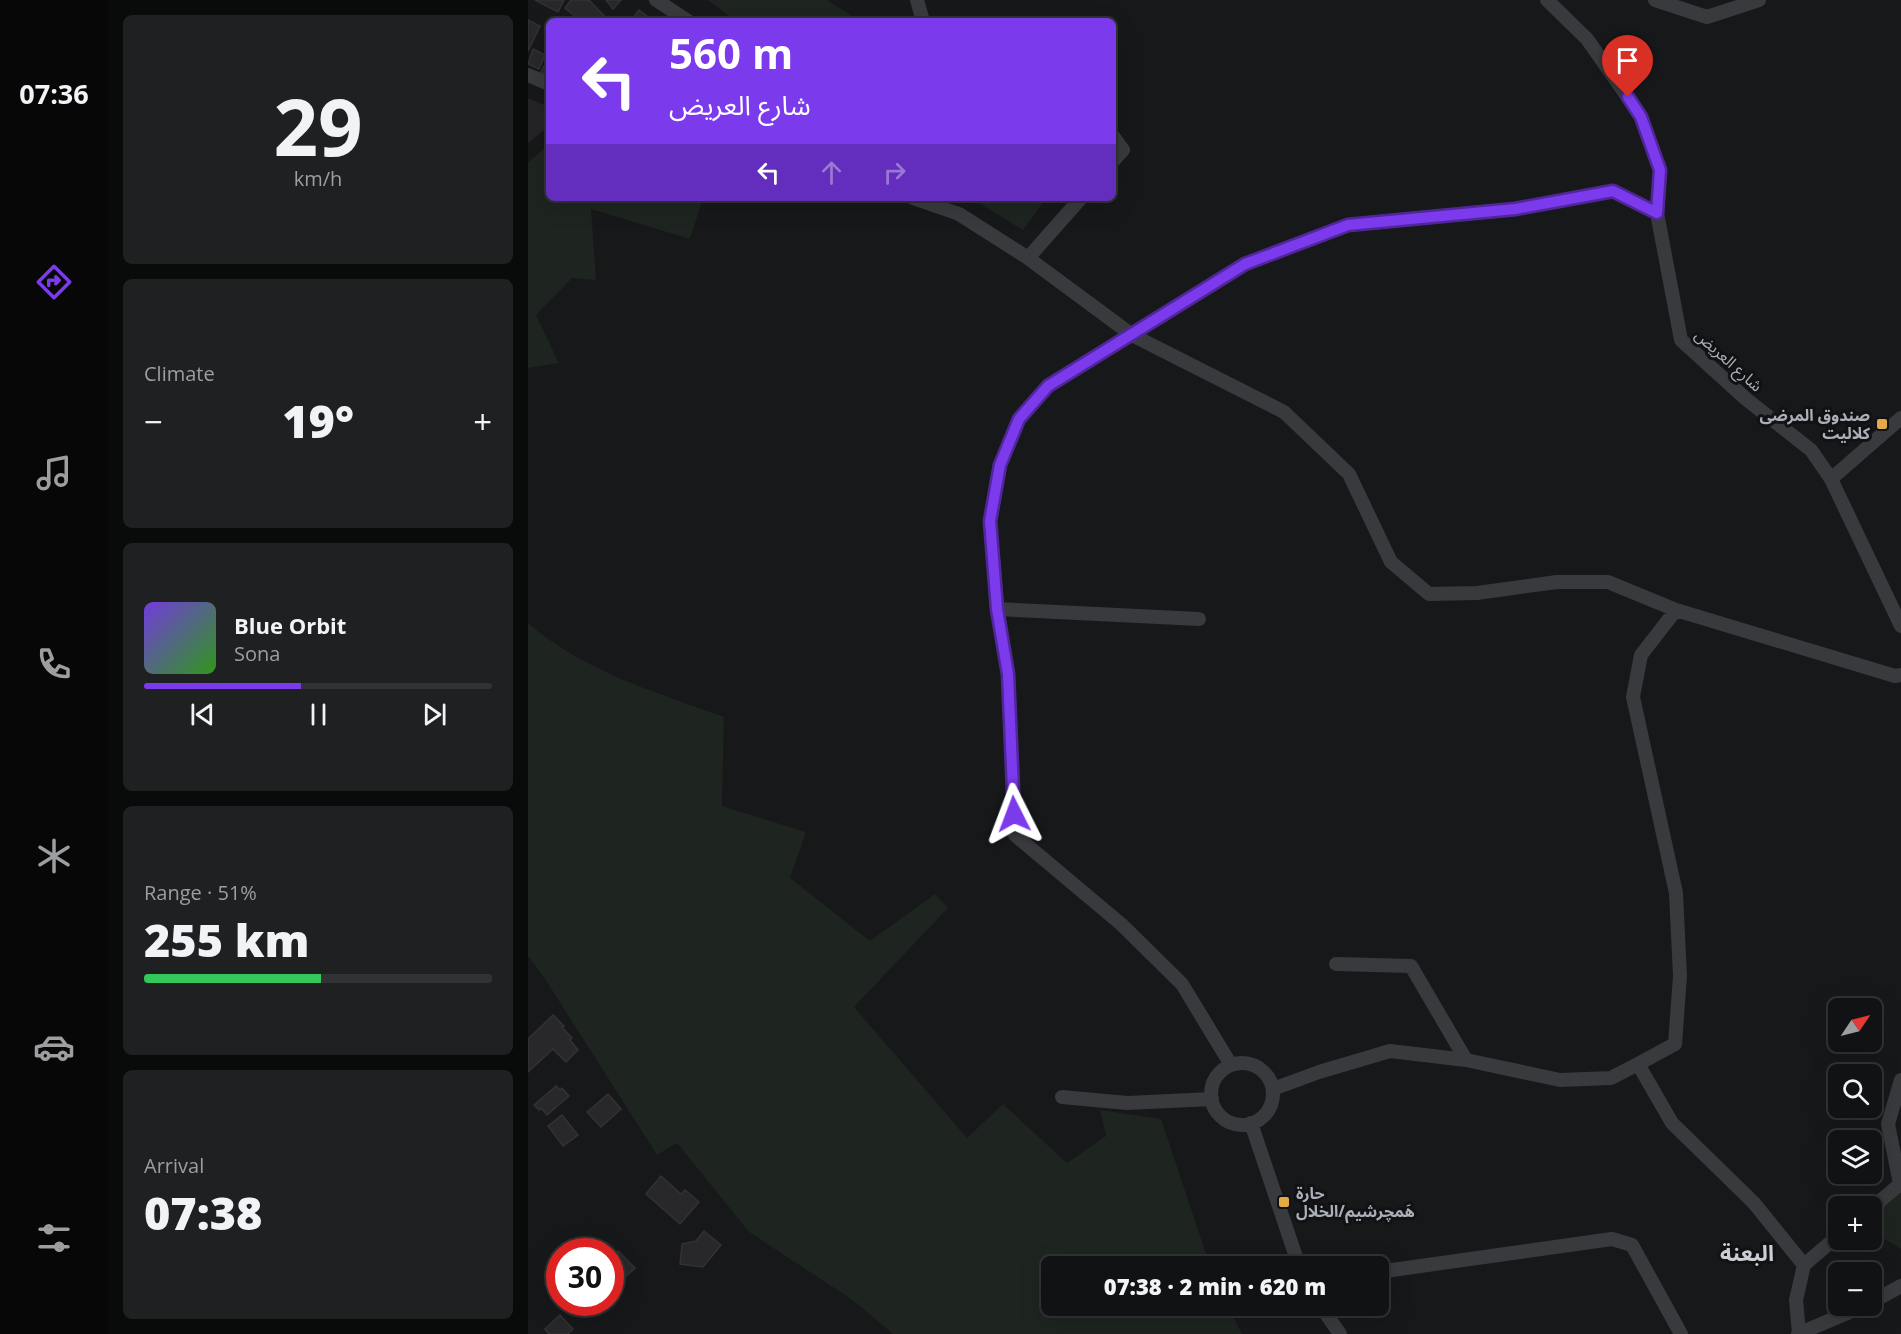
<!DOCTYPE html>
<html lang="en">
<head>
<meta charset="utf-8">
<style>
	:root { --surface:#111213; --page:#1e2021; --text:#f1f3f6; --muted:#9c9ea0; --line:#303233; --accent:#7c3aed }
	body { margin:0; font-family:"Open Sans","Noto Sans Arabic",sans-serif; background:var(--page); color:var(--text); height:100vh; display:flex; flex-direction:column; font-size:22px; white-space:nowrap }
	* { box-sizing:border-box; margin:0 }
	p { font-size:20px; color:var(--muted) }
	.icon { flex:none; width:33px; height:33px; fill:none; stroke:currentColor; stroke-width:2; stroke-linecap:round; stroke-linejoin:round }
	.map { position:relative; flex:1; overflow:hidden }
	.panel { display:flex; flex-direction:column; gap:15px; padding:15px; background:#090a0a; width:420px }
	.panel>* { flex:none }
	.top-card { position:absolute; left:18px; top:18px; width:570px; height:183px; border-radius:9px; box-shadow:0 6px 24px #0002,0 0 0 2px var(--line); background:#7c3aed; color:#fff; overflow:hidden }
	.needle { width:39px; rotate:55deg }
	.buttons { position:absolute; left:1300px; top:998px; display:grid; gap:12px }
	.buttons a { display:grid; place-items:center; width:54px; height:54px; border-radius:9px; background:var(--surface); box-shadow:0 6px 24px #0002,0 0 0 2px var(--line); font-size:30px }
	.speed { position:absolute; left:18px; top:1238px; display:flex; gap:12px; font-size:30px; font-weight:700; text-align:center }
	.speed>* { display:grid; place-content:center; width:78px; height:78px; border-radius:50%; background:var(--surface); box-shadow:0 6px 24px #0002,0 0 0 2px var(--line); line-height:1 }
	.speed .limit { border:9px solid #d22; background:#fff; color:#111 }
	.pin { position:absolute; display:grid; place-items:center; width:51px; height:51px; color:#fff; margin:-62px -26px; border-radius:50% 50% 50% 0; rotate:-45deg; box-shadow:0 0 6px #0007 }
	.pin .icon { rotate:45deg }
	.me { position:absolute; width:66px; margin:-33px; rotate:357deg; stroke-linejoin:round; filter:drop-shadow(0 0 4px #0008) }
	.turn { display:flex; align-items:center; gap:21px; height:126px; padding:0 24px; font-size:27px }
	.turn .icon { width:78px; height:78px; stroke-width:2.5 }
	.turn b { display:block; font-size:42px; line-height:51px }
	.lanes { display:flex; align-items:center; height:57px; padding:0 24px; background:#0003; justify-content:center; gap:30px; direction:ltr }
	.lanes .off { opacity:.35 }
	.big { font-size:45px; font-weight:800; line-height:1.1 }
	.panel .card { flex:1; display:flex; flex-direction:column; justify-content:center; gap:9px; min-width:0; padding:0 21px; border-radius:9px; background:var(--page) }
	.panel .dial { align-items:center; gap:0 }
	.dial b { font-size:78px; line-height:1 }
	.song { display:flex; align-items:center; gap:18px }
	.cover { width:72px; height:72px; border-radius:9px; background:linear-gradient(135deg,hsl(260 70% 55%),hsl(110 70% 35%)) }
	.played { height:6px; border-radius:3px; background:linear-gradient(90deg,var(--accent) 45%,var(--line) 45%) }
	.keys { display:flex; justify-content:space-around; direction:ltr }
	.heat { display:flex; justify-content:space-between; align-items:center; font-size:33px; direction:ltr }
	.charge { height:9px; border-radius:4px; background:linear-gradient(90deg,#34c759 51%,var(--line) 0) }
	.trip { position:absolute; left:513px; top:1256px; width:348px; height:60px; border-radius:9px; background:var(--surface); box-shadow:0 6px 24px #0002,0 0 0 2px var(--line); font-weight:800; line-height:60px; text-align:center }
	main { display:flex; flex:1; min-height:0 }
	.tab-bar { display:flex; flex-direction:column; width:108px; justify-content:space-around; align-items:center; background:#070708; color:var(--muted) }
	.tab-bar .icon { width:42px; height:42px }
	.tab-bar .selected { color:var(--accent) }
	.tab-bar b { font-size:27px; color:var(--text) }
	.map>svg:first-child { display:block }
</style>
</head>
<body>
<main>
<nav class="tab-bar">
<b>07:36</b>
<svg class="icon selected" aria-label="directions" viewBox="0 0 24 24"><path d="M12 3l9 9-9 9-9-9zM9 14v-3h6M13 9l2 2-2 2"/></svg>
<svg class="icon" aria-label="music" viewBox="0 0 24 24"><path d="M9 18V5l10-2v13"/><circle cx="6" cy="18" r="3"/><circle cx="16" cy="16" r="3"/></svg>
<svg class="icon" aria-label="phone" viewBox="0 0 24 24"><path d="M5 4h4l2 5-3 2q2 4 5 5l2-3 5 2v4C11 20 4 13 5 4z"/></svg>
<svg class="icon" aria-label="climate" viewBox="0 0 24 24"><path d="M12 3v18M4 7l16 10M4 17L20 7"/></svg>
<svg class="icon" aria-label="car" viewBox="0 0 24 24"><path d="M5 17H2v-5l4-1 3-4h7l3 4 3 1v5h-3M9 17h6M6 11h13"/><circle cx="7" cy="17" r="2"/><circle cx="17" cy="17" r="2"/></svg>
<svg class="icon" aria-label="filters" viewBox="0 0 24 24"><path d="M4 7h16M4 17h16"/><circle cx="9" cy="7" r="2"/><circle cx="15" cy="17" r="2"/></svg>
</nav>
<section class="panel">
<div class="card dial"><b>29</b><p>km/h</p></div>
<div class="card"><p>Climate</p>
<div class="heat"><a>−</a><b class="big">19°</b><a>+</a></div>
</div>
<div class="card">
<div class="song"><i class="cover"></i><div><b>Blue Orbit</b><p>Sona</p></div></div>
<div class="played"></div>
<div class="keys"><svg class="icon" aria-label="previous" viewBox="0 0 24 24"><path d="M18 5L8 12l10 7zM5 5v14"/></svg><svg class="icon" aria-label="pause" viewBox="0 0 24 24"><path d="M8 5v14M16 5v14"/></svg><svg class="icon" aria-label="next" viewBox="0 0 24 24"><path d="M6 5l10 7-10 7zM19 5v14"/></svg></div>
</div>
<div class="card"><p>Range · 51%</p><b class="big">255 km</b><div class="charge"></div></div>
<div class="card"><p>Arrival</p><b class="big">07:38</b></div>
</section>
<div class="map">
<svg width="1373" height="1334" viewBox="0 0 1373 1334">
	<rect width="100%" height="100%" fill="#171819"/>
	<path fill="#242426" d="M 0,98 L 21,107 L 21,126 L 0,143 Z"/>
	<path fill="#1e241f" d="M 180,0 L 299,0 L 332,21 L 208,21 Z
		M 21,145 L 21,198 L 175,198 L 162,239 L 63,209 L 68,280 L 44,278 L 8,315 L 31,363 L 0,368 L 0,162 Z
		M 443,198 L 514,198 L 516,201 L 495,230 Z
		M 0,623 C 55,671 128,692 196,717 L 194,806 L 278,832 L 262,878 L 342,941 L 407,894 L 420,908 L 326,1007 L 439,1138 L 475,1104 L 539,1163 L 578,1136 L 572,1110 L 633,1119 L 682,1266 L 524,1266 L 524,1305 L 699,1305 L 714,1334 L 365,1334 L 326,1301 L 221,1232 L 149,1143 L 129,1155 L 17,979 L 0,956 Z
		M 1372,1192 L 1373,1192 L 1373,1249 L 1344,1231 L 1344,1216 Z"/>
	<path fill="#28282a" stroke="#323235" stroke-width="1.5" d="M 7,0 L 36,0 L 30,12 Z
		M 43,0 L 61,0 L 81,21 L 53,21 L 37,8 Z
		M 78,0 L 93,0 L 85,9 Z
		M 111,10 L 125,21 L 103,21 Z
		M 0,20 L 12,26 L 0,51 Z
		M 5,49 L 17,55 L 11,69 L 0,64 Z
		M 18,62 L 21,64 L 21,75 L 13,72 Z
		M 25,1015 L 36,1026 L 34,1027 L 44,1038 L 42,1040 L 50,1050 L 38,1062 L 25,1049 L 0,1072 L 0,1039 Z
		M 28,1086 L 32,1090 L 34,1088 L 41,1096 L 19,1115 L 13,1108 L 11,1110 L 6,1105 Z
		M 80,1094 L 93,1109 L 73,1127 L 59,1112 Z
		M 34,1115 L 50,1135 L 35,1146 L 20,1126 Z
		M 133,1176 L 153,1194 L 157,1190 L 171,1202 L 152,1224 L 118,1194 Z
		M 176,1231 L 193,1245 L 175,1267 L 152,1264 L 154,1244 L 168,1241 Z
		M 90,1251 L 107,1268 L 82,1291 L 82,1258 Z
		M 32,1315 L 45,1329 L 40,1334 L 21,1334 L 17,1329 Z"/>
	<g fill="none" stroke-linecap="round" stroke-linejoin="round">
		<path stroke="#393a3e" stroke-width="14" d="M 128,0 L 160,21
			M 389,0 L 395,21
			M 1019,0 L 1059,39 L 1113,116 L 1132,170 L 1129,213 L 1153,340 L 1218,399 L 1283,450 L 1303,479 L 1373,626
			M 1127,0 L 1179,17 L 1231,0
			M 0,75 L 21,84
			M 585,136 L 595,150 L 585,161
			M 385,198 L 431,214 L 500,258 L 604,335 L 756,412 L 821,474 L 863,562 L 901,594 L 949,593 L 1029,582 L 1080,582 L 1148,610 L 1367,676 L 1373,675
			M 500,258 L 553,198
			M 1303,479 L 1373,418
			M 469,609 L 671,619
			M 1148,610 L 1113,655 L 1105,697 L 1148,893 L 1152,976 L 1147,1044 L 1110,1064 L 1144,1123 L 1226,1203 L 1276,1265
			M 808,964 L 883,966 L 938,1060
			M683 1094a31 31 0 1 1 62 0a31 31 0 1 1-62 0Z
			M 703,1065 L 654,984 L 593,924 L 487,835 L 480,674 L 469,609 L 462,521 L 472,465 L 491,419 L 520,386 L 717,264 L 820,225 L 987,209 L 1085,191 L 1129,213
			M 745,1089 L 791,1072 L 862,1051 L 938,1060 L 1032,1080 L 1083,1078 L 1110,1064
			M 534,1097 L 599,1103 L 684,1099
			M 723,1123 L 771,1266
			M 1344,1208 L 1372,1184 L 1360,1124 L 1373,1080
			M 850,1272 L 1084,1239 L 1104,1245 L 1153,1334
			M 1344,1302 L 1373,1286
			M 792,1305 L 812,1334
			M 1271,1333 L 1268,1300 L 1276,1265 L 1311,1235
			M 1270,1334 L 1338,1305"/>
	</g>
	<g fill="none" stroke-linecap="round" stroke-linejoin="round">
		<defs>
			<path id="route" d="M 486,814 L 480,674 L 469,609 L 462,521 L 472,465 L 491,419 L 520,386 L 717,264 L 820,225 L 987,209 L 1085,191 L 1129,213 L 1132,170 L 1113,117 L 1100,97"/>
		</defs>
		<use href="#route" stroke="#51269a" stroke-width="15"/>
		<use href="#route" stroke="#7c3aed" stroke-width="10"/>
	</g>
	<g fill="#e3aa45" stroke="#121214" stroke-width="2">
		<rect x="1348" y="418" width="12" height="12" rx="3"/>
		<rect x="750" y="1196" width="12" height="12" rx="3"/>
	</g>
	<g text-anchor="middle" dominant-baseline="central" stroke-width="6" stroke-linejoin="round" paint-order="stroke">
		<g font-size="16" fill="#abafb8" stroke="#121214">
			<text transform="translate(1201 360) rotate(42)">شارع العريض</text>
		</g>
		<g font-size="16" font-weight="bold" fill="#abafb8" stroke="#121214" text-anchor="end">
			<text x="1342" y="415">صندوق المرضى<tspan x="1342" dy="18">كلاليت</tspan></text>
			<text x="768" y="1193" text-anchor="start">حارة<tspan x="768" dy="18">هَمچرشيم/الخلال</tspan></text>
		</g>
		<g font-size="22" font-weight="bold" fill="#cbced4" stroke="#121214">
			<text x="1219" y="1252">البعنة</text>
		</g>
	</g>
</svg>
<div class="buttons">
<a><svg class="needle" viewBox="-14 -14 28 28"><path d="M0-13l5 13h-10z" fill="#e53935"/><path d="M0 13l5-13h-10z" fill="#9c9ea0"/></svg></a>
<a><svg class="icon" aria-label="search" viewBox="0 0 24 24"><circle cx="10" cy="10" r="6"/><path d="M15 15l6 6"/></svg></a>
<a><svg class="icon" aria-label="layers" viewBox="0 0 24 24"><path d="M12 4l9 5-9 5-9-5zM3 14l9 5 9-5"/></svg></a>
<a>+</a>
<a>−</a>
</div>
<div class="speed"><div class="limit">30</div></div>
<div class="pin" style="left:1100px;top:97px;background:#d93025"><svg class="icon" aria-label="arrive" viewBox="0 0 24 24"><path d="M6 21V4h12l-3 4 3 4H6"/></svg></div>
<svg class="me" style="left:486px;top:814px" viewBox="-20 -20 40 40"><path d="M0-17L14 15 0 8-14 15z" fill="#7c3aed" stroke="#fff" stroke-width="4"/></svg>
<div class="trip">07:38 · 2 min · 620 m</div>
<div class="top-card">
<div class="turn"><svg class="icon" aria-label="left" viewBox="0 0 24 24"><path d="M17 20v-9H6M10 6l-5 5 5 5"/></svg><div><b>560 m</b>شارع العريض</div></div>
<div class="lanes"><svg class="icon" aria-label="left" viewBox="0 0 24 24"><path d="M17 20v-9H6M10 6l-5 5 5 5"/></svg><svg class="icon off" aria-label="ahead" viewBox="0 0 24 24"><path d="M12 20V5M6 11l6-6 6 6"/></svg><svg class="icon off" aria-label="right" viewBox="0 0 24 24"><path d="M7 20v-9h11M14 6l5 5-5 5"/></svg></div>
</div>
</div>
</main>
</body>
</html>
